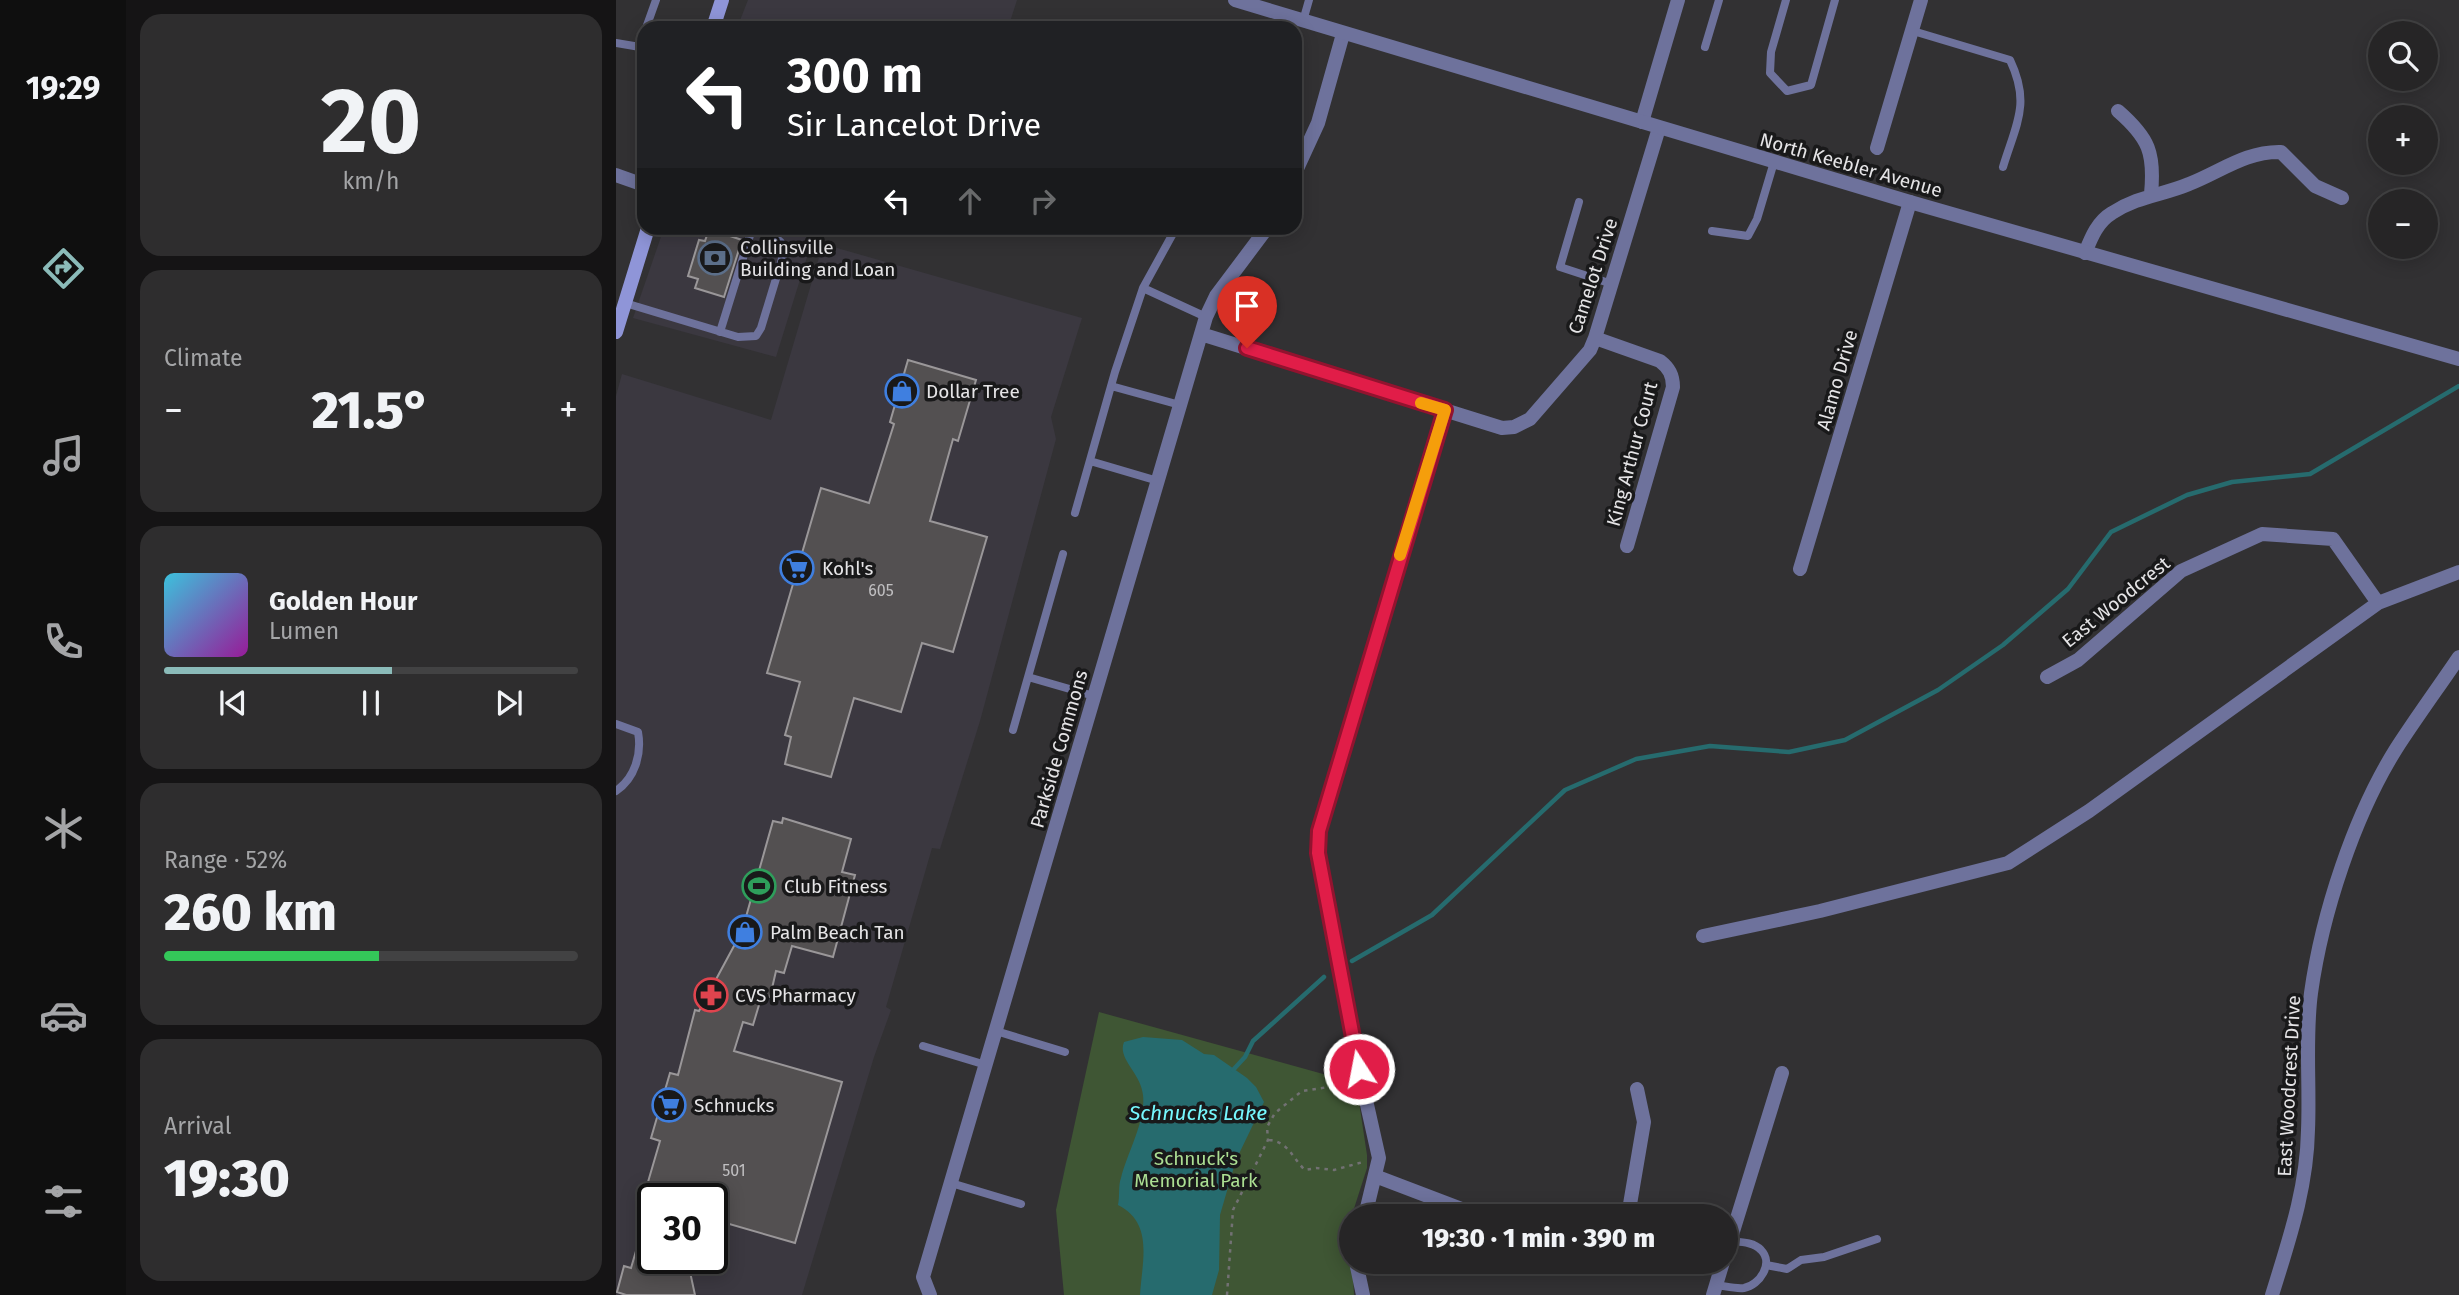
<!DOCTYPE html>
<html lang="en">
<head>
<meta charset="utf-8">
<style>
	:root { --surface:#262526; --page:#2e2d2e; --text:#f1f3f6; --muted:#a4a5a7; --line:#424243; --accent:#8bbbb9 }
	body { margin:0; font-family:"Fira Sans",sans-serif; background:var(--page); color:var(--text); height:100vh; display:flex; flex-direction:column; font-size:26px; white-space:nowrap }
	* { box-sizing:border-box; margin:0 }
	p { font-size:23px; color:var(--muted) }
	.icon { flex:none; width:38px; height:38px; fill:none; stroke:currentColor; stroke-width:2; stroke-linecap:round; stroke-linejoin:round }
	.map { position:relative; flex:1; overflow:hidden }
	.sheet { display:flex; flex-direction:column; gap:14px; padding:14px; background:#151415; width:490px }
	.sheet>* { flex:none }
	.top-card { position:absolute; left:21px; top:21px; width:665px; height:214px; border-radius:21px; box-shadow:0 4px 18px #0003,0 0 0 2px var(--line); background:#202124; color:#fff; overflow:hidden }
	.controls { position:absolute; left:1752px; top:21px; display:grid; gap:14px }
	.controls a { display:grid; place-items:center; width:70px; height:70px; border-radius:50%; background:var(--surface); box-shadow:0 4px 18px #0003,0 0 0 2px var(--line); font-size:35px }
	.speed { position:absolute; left:21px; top:1183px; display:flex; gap:14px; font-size:35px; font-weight:700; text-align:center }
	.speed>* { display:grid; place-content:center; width:91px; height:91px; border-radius:50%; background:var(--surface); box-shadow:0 4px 18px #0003,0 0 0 2px var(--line); line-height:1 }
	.speed .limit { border:4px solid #111; border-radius:10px; background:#fff; color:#111 }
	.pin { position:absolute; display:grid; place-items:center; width:60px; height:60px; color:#fff; margin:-72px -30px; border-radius:50% 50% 50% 0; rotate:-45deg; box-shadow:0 0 7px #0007 }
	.pin .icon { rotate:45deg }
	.me { position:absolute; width:77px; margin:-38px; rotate:349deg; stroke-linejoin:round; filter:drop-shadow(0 0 5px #0008) }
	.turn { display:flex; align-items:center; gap:24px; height:147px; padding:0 35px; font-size:32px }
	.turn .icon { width:91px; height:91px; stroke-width:2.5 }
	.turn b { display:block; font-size:49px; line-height:60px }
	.lanes { display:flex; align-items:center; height:66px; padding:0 35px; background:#0003; justify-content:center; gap:35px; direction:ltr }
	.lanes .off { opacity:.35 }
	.big { font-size:52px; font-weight:800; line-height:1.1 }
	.sheet .widget { flex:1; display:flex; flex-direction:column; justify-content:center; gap:10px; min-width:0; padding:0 24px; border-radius:21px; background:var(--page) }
	.sheet .dial { align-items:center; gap:0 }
	.dial b { font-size:91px; line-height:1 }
	.song { display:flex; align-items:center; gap:21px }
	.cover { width:84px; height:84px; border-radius:10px; background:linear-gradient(135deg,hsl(190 70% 55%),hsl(300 70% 35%)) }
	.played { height:7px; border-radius:4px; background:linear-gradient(90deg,var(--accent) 55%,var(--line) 55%) }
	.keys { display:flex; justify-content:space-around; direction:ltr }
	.heat { display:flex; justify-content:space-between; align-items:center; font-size:38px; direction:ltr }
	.charge { height:10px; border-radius:5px; background:linear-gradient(90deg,#34c759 52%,var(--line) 0) }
	.trip { position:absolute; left:723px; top:1204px; width:399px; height:70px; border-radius:35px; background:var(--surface); box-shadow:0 4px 18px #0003,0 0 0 2px var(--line); font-weight:800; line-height:70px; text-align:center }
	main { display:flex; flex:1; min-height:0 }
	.menu { display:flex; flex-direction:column; width:126px; justify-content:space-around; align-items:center; background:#0f0f0f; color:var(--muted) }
	.menu .icon { width:49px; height:49px }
	.menu .active { color:var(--accent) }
	.menu b { font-size:32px; color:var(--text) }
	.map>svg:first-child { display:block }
</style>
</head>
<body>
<main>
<nav class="menu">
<b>19:29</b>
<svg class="icon active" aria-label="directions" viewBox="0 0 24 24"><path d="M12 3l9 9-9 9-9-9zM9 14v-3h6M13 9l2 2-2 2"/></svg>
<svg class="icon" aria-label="music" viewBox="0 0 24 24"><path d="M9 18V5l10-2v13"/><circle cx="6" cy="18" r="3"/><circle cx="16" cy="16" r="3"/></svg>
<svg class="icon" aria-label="phone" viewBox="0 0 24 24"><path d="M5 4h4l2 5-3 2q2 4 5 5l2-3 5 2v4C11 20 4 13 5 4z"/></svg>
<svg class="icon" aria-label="climate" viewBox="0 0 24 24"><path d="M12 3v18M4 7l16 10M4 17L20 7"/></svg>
<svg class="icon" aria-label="car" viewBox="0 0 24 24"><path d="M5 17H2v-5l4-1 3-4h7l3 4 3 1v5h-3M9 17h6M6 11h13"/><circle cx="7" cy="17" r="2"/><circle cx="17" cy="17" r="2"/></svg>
<svg class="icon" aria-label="filters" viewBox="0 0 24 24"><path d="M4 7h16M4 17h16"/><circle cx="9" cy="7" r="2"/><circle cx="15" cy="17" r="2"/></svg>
</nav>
<section class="sheet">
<div class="widget dial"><b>20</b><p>km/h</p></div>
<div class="widget"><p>Climate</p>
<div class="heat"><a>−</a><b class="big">21.5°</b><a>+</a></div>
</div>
<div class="widget">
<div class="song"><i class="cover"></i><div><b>Golden Hour</b><p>Lumen</p></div></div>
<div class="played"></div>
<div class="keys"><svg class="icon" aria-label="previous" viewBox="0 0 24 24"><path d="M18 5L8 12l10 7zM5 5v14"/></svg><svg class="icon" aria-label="pause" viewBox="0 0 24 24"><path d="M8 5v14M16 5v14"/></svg><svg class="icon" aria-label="next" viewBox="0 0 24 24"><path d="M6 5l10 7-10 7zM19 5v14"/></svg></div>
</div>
<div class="widget"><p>Range · 52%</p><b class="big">260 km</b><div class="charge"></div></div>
<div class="widget"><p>Arrival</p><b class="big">19:30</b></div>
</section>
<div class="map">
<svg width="1843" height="1295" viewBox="0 0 1843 1295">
	<rect width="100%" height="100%" fill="#323133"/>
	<path fill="#3b3840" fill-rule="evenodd" d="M 132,0 L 401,0 L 392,28 L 121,28 Z
		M 48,228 L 200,228 L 160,357 L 17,318 Z
		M 207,244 L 466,318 L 435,417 L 440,439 L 364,721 L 324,849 L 316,848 L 270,1007 L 275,1010 L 258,1057 L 186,1295 L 0,1295 L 0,396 L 6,374 L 155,420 ZM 37,1199 L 96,1199 L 96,1258 L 37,1258 Z"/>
	<path fill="#3f5634" d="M 483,1012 L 736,1082 L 743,1102 L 751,1155 L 751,1168 L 734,1221 L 738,1295 L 448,1295 L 440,1210 Z"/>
	<path fill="#266b6e" d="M 527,1037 L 566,1040 L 588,1054 L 598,1055 L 631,1078 L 640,1087 L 648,1102 L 620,1160 L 604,1215 L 603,1270 L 596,1295 L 524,1295 C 526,1261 538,1223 502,1205 C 504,1196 502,1186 505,1178 C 511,1153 530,1121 527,1095 C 525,1073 501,1059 508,1042 Z"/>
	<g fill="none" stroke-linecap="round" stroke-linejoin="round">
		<path stroke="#266b6e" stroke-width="4.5" d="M 736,961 L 816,915 L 949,790 L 1020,759 L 1094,746 L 1173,752 L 1229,740 L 1322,690 L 1387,645 L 1452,589 L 1495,532 L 1571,495 L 1616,482 L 1694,474 L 1843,386
			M 617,1070 L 629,1057 L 637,1041 L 708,977"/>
	</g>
	<path fill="#535051" stroke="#9a9799" stroke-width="2" d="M 93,229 L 126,240 L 108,297 L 79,288 L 82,279 L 72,276 L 83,240 L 89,241 Z
		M 292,360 L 360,380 L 342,441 L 337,439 L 314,521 L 371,537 L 337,652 L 306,643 L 285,712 L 238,698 L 215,777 L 169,764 L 175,737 L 169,735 L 184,682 L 151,673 L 205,488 L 253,503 L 278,424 L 274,422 Z
		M 167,818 L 235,839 L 226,872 L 239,875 L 217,957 L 176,946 L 168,973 L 160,971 L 154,997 L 146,995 L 137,1025 L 127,1022 L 118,1051 L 226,1082 L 179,1243 L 96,1219 L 96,1199 L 27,1199 L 44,1141 L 35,1138 L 54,1073 L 62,1075 L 79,1010 L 83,1011 L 126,931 L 157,821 L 166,823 Z
		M 33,1207 L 37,1207 L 37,1258 L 71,1258 L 79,1295 L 10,1295 L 1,1292 L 8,1266 L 15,1268 Z"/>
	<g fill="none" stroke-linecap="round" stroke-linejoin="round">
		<path stroke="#727173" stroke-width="2.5" stroke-dasharray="3.5 5" stroke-linecap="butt" d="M 653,1140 C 673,1142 676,1158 689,1170 L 700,1168 L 718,1170 L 747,1162
			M 611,1295 L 617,1210 L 652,1140 L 651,1127 L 659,1113 L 686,1091 L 719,1086 L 719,1074 L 730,1072"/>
		<path stroke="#6e729c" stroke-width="8" d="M 1170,0 L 1155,52 L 1154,73 L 1171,91 L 1195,85 L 1219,0
			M 687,21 L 693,0
			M 30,28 L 40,0
			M 1297,31 L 1394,60 C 1415,104 1400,124 1387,167
			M 28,34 L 24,47 L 28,48
			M 0,43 L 24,47
			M 1089,47 L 1103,0
			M 963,202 L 944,267 L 996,284
			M 1096,231 L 1132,236 L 1141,219 L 1158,162
			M 527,288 L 560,228
			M 9,303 L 122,337 L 140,336 L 145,328 L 169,249 C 163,234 146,232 132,228
			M 104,332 L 136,229
			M 495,386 L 564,405
			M 474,461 L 542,481
			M 459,513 L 499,372 L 527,288 L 590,317
			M 447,554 L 412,677 L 478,696
			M 0,724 L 22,732 C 26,754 19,778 0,791
			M 397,730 L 412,677
			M 380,1031 L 449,1052
			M 307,1046 L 370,1065
			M 335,1183 L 405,1204
			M 1150,1265 L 1171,1269 L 1185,1260 L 1208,1257 L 1261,1239
			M 1100,1285 C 1109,1286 1119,1289 1128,1288 C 1144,1285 1158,1263 1145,1250 C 1138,1242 1124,1242 1114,1241"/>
		<path stroke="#6e729c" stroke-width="14" d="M 1502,111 C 1533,138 1539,153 1535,194
			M 1026,122 L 1062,0
			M 1261,148 L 1305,0
			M 679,173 L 702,123 L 727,34
			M 0,175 L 28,185
			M 1469,253 C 1475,238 1481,222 1496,213 C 1522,196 1547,195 1573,184 C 1604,172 1630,151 1665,152 L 1699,186 L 1726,198
			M 585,334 L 886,428 L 898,427 L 914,419 L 974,350 L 979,338 L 1043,128
			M 979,338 L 1044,361 C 1053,368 1057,375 1057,387 L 1011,546
			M 1184,569 L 1294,202
			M 1431,677 L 1462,660 L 1565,571 L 1646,534 L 1717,539 L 1762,603 L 1843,572
			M 1087,936 L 1204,911 L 1392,863 L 1473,811 L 1762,603
			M 759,1176 L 864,1216
			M 749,1216 L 763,1158 L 743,1069 L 702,853 L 703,831 L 829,410
			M 1012,1216 L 1028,1122 L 1021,1089
			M 1110,1254 L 1166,1073
			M 740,1262 L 747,1295
			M 314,1295 L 307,1277 L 590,317 L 600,296 L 651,228
			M 1097,1295 L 1107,1262
			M 1656,1295 C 1673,1240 1691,1188 1692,1130 C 1694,1084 1689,1038 1695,993 C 1706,914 1738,816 1780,749 C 1800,718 1822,688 1843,657"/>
		<path stroke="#6e729c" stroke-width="14" d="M 619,0 L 1294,202 L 1843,359"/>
		<path stroke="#8f95d8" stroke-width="14" d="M 97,28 L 106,0
			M 0,332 L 32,228"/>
	</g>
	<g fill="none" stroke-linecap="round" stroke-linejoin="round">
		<defs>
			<path id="route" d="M 631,348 L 829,410 L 703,831 L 702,853 L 743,1069"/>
		</defs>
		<use href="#route" stroke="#92132f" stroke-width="18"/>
		<use href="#route" stroke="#e11d48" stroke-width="12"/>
		<path stroke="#f59e0b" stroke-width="12" d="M 784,555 L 829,410 L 805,403"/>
	</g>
	<defs>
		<symbol id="bank-ring" viewBox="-11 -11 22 22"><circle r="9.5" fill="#19191a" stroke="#5c6f8a" stroke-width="1.5"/><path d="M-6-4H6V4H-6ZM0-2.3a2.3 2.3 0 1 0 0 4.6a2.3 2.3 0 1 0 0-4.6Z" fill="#5c6f8a"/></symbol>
		<symbol id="shop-ring" viewBox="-11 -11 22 22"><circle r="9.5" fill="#19191a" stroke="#3f7fe0" stroke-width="1.5"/><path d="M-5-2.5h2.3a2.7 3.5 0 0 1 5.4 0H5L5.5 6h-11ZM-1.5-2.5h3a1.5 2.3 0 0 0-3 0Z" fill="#3f7fe0"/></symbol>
		<symbol id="supermarket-ring" viewBox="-11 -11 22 22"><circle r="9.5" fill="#19191a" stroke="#3f7fe0" stroke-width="1.5"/><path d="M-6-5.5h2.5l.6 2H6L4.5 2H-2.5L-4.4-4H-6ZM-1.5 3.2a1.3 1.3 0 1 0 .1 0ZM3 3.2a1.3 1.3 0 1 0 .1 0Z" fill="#3f7fe0"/></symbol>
		<symbol id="stadium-ring" viewBox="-11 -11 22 22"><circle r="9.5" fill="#19191a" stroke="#2e9e5b" stroke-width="1.5"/><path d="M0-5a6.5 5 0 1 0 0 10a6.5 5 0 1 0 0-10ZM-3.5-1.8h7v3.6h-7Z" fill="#2e9e5b"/></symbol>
		<symbol id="pharmacy-ring" viewBox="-11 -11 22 22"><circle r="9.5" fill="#19191a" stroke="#e0444e" stroke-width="1.5"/><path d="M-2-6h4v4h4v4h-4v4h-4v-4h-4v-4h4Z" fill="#e0444e"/></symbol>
	</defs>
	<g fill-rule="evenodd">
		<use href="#bank-ring" x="80" y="239" width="38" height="38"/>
		<use href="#shop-ring" x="267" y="372" width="38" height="38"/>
		<use href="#supermarket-ring" x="162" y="549" width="38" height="38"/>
		<use href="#stadium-ring" x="124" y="867" width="38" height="38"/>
		<use href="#shop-ring" x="110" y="913" width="38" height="38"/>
		<use href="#pharmacy-ring" x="76" y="976" width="38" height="38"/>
		<use href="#supermarket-ring" x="34" y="1086" width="38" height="38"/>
	</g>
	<g text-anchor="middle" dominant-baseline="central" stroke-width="7" stroke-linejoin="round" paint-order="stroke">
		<g font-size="16" fill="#c0bfc1">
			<text x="265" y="590">605</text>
			<text x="118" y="1170">501</text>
		</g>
		<g font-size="19" fill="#e5e4e6" stroke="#19191a">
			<text transform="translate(1235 165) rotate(16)">North Keebler Avenue</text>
			<text transform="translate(977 276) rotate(-72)">Camelot Drive</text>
			<text transform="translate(1221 380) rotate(-74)">Alamo Drive</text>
			<text transform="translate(1016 454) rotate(-75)">King Arthur Court</text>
			<text transform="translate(1500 602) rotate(-39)">East Woodcrest</text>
			<text transform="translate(443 749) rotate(-74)">Parkside Commons</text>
			<text transform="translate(1673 1086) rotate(-87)">East Woodcrest Drive</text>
		</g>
		<g font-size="19" fill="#e5e4e6" stroke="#19191a" text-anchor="start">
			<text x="124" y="247">Collinsville<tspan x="124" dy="22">Building and Loan</tspan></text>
			<text x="310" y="391">Dollar Tree</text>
			<text x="206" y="568">Kohl's</text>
			<text x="168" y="886">Club Fitness</text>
			<text x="154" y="932">Palm Beach Tan</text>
			<text x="119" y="995">CVS Pharmacy</text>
			<text x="78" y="1105">Schnucks</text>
		</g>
		<g font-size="19" fill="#acdf93" stroke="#19191a">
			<text x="580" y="1158">Schnuck's<tspan x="580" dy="22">Memorial Park</tspan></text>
		</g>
		<g font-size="21" font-style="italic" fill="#76f8fe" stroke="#19191a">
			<text x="582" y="1113">Schnucks Lake</text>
		</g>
	</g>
</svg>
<div class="controls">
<a><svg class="icon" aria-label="search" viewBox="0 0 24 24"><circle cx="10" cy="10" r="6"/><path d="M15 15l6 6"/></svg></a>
<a>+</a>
<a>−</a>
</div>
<div class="speed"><div class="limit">30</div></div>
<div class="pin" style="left:631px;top:348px;background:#d93025"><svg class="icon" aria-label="arrive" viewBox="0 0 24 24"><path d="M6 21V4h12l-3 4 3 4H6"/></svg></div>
<svg class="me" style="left:743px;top:1069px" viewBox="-20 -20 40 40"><circle r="17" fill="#e11d48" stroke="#fff" stroke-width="3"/><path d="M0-11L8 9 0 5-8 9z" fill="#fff"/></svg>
<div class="trip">19:30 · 1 min · 390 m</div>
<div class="top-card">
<div class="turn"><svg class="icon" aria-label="left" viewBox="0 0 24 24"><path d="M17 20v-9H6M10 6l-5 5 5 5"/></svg><div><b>300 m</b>Sir Lancelot Drive</div></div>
<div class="lanes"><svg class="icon" aria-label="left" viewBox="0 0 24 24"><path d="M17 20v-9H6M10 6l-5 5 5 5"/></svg><svg class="icon off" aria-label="ahead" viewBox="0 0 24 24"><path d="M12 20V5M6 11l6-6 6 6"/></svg><svg class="icon off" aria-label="right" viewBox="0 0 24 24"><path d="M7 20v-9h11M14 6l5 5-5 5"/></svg></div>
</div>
</div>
</main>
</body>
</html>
